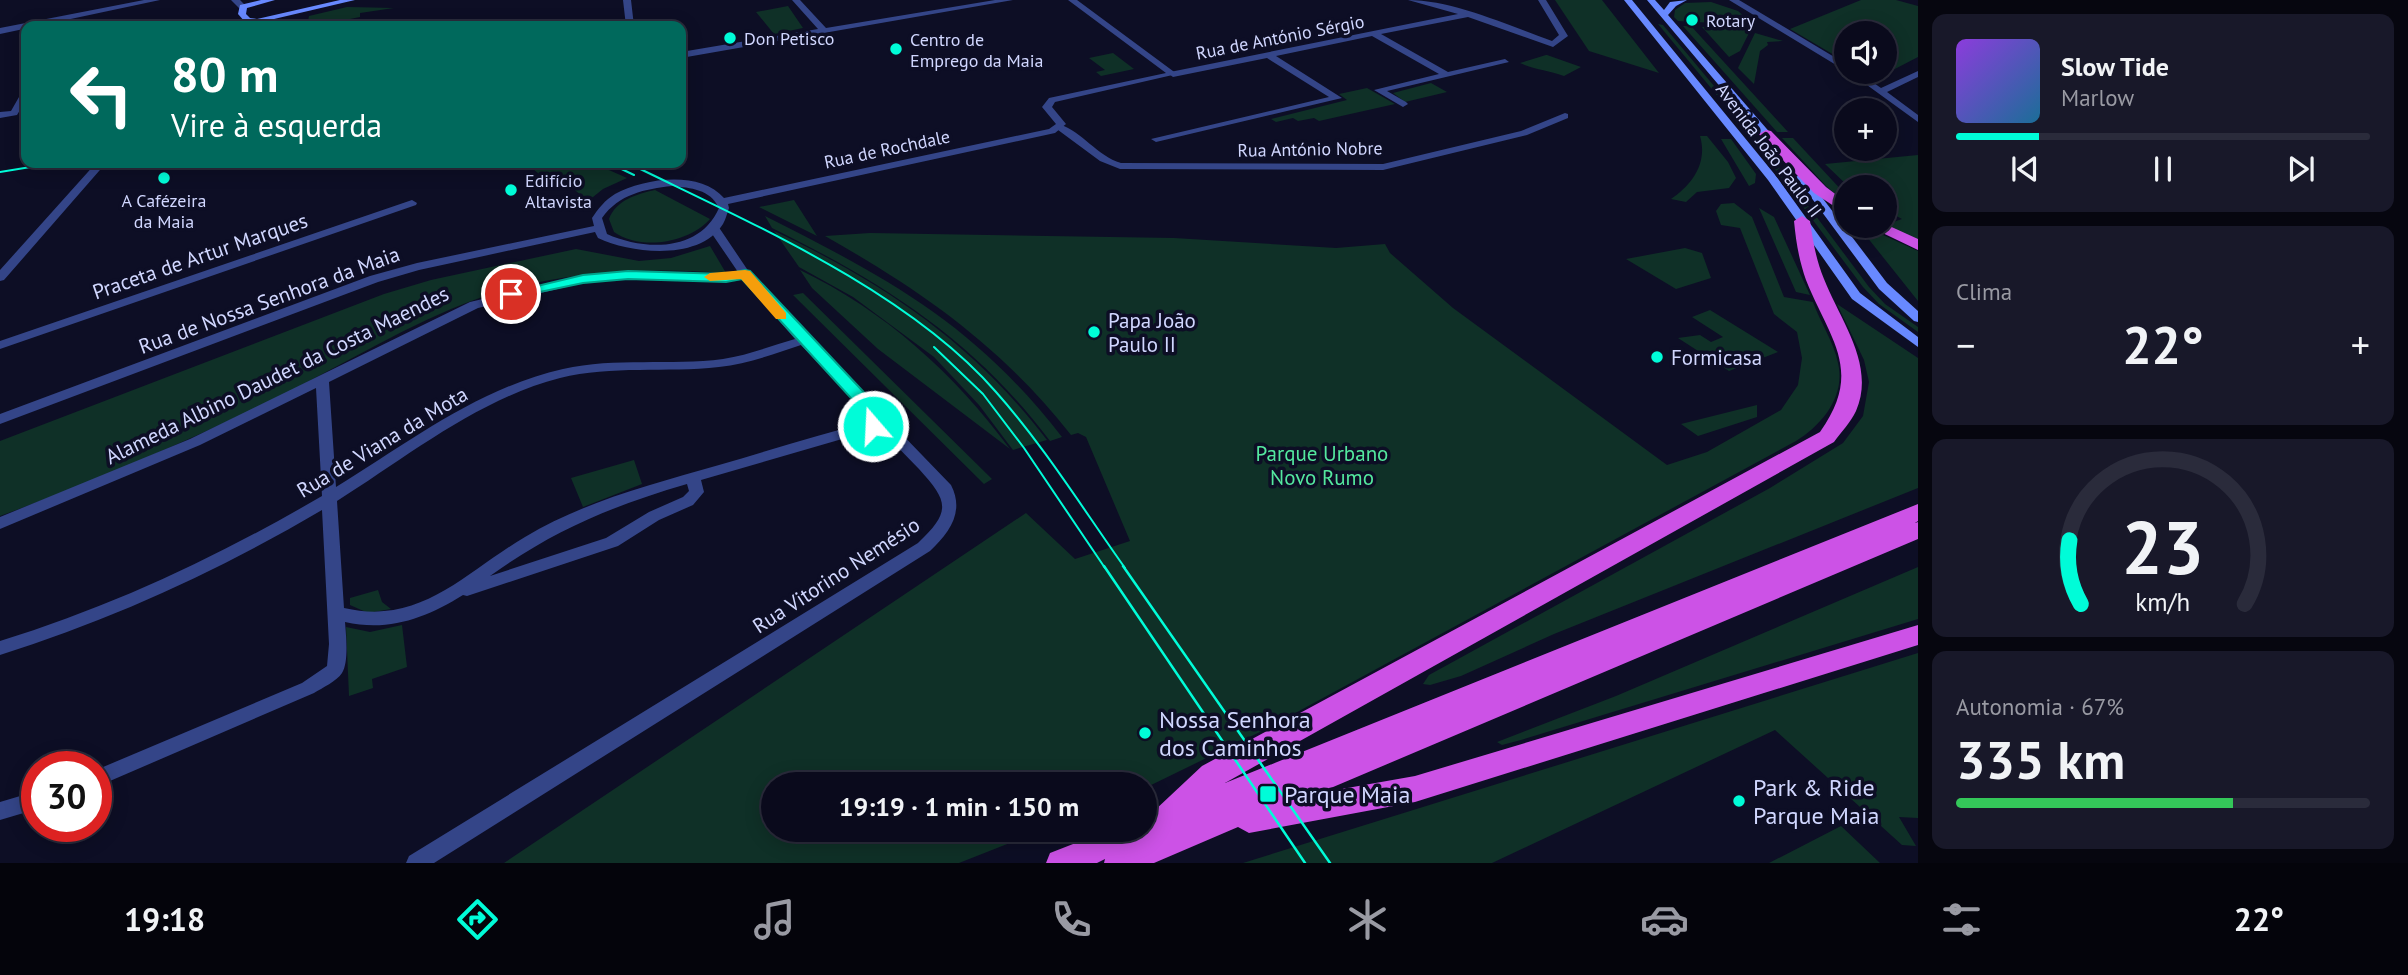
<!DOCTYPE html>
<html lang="pt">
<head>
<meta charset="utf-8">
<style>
	:root { --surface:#0a0a1c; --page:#181829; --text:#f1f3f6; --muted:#999aa3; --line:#2a2b3b; --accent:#00fcd8 }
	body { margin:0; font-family:"PT Sans",sans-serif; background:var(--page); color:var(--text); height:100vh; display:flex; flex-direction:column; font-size:26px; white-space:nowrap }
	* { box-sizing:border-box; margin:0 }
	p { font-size:23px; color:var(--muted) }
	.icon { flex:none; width:38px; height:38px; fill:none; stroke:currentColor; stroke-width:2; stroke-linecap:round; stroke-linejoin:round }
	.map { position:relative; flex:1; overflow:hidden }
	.sheet { display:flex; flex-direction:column; gap:14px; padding:14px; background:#06060f; width:490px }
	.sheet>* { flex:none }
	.hud { position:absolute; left:21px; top:21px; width:665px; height:147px; border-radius:14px; box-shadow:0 4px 18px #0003,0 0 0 2px var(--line); background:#00695c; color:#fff; overflow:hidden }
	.tools { position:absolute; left:1834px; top:21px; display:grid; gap:14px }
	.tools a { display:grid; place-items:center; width:63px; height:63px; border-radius:50%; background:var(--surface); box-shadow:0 4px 18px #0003,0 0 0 2px var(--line); font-size:35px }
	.speed { position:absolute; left:21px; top:751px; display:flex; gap:14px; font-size:35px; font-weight:700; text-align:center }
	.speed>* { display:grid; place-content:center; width:91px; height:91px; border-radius:50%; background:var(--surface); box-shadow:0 4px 18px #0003,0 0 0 2px var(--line); line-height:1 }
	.speed .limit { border:10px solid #d22; background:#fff; color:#111 }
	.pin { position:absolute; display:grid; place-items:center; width:60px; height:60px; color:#fff; margin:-30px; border:4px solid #fff; border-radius:50%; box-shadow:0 2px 7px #0007 }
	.me { position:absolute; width:77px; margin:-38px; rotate:341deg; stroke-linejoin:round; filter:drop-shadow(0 0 5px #0008) }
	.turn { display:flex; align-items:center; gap:24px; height:147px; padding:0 35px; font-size:32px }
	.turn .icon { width:91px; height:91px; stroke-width:2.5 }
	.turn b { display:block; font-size:49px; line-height:60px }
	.big { font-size:52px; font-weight:700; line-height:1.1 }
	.sheet .tile { flex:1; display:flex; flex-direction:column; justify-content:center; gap:10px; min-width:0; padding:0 24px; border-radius:14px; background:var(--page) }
	.sheet .dial { align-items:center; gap:0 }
	.dial svg { height:182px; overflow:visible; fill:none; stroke:var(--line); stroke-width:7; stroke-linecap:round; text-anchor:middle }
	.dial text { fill:var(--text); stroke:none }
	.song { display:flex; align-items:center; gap:21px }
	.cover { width:84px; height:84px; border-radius:10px; background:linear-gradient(135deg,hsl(270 70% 55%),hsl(200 70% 35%)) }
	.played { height:7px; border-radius:4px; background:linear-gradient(90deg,var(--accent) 20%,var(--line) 20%) }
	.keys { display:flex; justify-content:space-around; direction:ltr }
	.heat { display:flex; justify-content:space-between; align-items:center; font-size:38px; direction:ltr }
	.charge { height:10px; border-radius:5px; background:linear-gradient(90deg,#34c759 67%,var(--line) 0) }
	.trip { position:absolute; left:761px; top:772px; width:396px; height:70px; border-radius:35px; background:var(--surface); box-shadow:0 4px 18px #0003,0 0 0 2px var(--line); font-weight:700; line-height:70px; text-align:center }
	.tabs { display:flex; height:112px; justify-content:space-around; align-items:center; background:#04040b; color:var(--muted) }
	.tabs .icon { width:49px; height:49px }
	.tabs .selected { color:var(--accent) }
	.tabs b { font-size:32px; color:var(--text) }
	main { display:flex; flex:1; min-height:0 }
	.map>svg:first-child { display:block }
</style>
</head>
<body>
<main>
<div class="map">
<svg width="1918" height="863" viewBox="0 0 1918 863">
	<rect width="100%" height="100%" fill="#0d0e25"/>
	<path fill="#0f3027" d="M 1555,0 L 1602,0 L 1659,73 L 1589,51 Z
		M 1861,0 L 1896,0 L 1918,6 L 1918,57 L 1889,72 L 1871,72 L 1885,72 L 1885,33 L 1846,33 L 1846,62 L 1790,29 Z
		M 1711,2 L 1738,11 L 1747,19 L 1734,24 L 1678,21 L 1674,17 L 1675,10 L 1685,3 Z
		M 788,6 L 803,28 L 774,34 L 756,12 Z
		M 347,7 L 394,8 L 360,13 L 360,17 L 345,20 L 345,26 L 313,26 L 313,23 L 308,21 L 309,16 Z
		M 1658,24 L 1663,25 L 1750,129 L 1744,128 Z
		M 1683,26 L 1691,26 L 1788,132 L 1777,132 Z
		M 1726,26 L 1750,31 L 1740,51 L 1729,57 L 1702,27 Z
		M 1755,33 L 1783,41 L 1767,42 L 1768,45 L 1760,51 L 1754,84 L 1738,68 Z
		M 1113,53 L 1134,69 L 1101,76 L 1096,72 L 1105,70 L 1089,58 Z
		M 1546,55 L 1547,55 L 1581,67 L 1564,76 C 1548,70 1535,70 1520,63 Z
		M 1431,83 L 1447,92 L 1405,102 L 1393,93 Z
		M 1367,88 L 1395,104 L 1319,121 L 1314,118 L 1298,121 L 1293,118 L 1276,122 L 1271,119 L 1347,100 L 1339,94 Z
		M 1700,136 L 1707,136 L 1728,162 L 1736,178 L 1729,188 L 1697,192 L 1686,202 L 1671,199 C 1692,185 1708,163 1700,136 Z
		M 1750,136 L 1757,137 L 1869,287 L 1885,304 L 1918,327 L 1918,332 L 1879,304 L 1863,287 Z
		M 1782,138 L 1793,138 L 1846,195 L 1846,203 L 1826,186 Z
		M 1721,139 L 1731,139 L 1756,174 L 1755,183 L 1749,186 Z
		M 1918,155 L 1918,240 L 1885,225 L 1902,219 L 1885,210 L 1885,187 L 1849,187 L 1825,164 Z
		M 526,163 L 593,163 L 627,178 L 603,189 L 588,201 L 564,181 L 552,185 Z
		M 655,190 L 710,219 C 689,243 641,251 614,232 L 609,219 C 616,200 637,194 655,190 Z
		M 794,200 L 817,236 L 759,207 Z
		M 1734,203 L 1752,217 L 1784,297 L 1813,302 C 1820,322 1834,342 1838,363 C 1846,396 1822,425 1796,441 L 1266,729 L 1145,788 L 1144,784 L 774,784 L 774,830 L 1043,830 L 959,863 L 504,863 L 1026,513 L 1075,559 L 1130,541 L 1086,437 L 1078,433 L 1071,435 C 1001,346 922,291 825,236 L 870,233 L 1174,238 L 1336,248 L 1385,244 L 1390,253 L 1453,308 L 1667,465 L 1707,452 L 1781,410 L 1798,385 L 1802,358 L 1797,332 L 1774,314 L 1740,228 L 1721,225 L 1716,211 L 1721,204 Z
		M 1759,208 L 1774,217 L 1810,295 L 1796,292 Z
		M 765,216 C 890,279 974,324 1062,437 L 1050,441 C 974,340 884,283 772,228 Z
		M 1859,227 L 1870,229 L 1918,251 L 1918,301 Z
		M 774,231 C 884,283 972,342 1047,440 L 1013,450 L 979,405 L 934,357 L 853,297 L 799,267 Z
		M 710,246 L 726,273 C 635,266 537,272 451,309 C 385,337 323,376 258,407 C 174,447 88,484 0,516 L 0,441 L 384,294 L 431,280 L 576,249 L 639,261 L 671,258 Z
		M 1685,248 L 1702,253 L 1711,278 L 1676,289 L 1626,259 Z
		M 800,270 C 885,311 954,373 1010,449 L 878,349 L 812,288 Z
		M 803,293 L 992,479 L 984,484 L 793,295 Z
		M 1837,304 L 1918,358 L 1918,488 L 1554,634 L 1461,676 L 1430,685 L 1423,684 L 1429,675 L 1770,488 L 1843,443 L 1863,416 L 1869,382 L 1864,360 Z
		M 1710,310 L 1778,352 L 1729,371 L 1678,338 L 1700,335 L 1711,342 L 1723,337 L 1692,317 Z
		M 1757,405 L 1757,417 L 1698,436 L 1681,424 Z
		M 634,460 L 642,484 L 583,507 L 571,478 Z
		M 1918,567 L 1918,619 L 1521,740 L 1502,745 L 1497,742 L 1616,696 Z
		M 378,590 L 382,602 L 391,609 L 368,613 L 350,605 L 350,598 Z
		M 402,625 L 407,667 L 372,679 L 373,688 L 349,696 L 346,627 L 370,632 Z
		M 1918,653 L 1918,818 L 1899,817 L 1916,846 L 1902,845 L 1775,730 L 1492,863 L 1243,863 Z
		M 1841,826 L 1880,863 L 1769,863 Z"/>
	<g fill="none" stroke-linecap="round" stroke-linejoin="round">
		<path fill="#344588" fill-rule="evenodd" d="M 623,0 L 631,0 L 634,26 L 626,26 Z
			M 792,0 L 800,0 L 826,28 L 995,0 L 1013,0 L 681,58 L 681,52 L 818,29 Z
			M 1408,0 C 1453,0 1510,26 1552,41 L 1559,35 L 1538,0 L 1546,0 L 1568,36 L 1553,47 L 1468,17 L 1381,34 L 1448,72 L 1505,59 L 1509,62 L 1387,91 L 1406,102 L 1408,104 L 1403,107 L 1374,90 L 1439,74 L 1372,36 L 1276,56 L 1342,98 L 1156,142 L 1151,139 L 1329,97 L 1267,58 L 1173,77 L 1169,74 L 1170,72 L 1458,14 Z
			M 1729,0 L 1739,0 L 1846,64 L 1846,71 Z
			M 1918,71 L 1918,77 L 1887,92 L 1918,115 L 1918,122 L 1849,72 L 1858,72 L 1881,88 Z
			M 26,89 L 26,100 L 17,115 L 0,118 L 0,112 L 11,111 L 23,90 Z
			M 1565,113 L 1568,114 L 1568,118 L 1527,135 L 1383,170 L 1120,169 L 1100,161 L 1054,127 L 1059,124 C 1083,132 1097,156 1121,163 L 1383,164 L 1521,131 Z
			M 96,163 L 106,163 L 4,280 L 0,281 L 0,270 Z
			M 412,200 L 417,203 L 416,205 L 0,349 L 0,341 Z
			M 714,225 L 718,226 L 749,272 L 778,306 L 951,485 C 965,512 949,533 930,551 L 434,863 L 406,863 L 409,856 L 918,543 C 952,511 948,501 919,469 C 906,456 893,442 880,428 L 701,480 L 704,492 L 693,505 L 659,520 L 618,546 L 467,596 L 463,595 C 426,618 389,632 345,622 C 346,635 349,662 342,673 C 337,681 322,688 314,693 L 96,787 L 96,770 L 302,683 L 327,666 L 329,644 L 322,510 C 220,570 114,619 0,655 L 0,641 C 114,606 219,556 322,496 L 316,388 L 200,445 L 0,529 L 0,517 L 190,439 L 470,302 L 583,275 L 628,271 L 726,274 L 738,272 L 708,228 ZM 742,278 L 795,339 C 771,346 748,355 723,359 C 670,366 616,357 563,369 C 478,388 408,443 336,487 L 329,382 L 478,308 L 583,283 L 628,279 L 726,282 ZM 801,345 L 873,421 C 821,434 771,450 719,465 C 653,484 585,501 525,537 C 464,573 421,626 344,608 L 337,501 C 407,457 478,399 560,378 C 612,365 666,373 719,367 C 747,364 774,354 801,345 ZM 687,484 L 689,491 L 683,497 L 649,512 L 606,538 L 490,576 C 554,530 612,506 687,484 Z
			M 37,791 L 37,809 L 0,820 L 0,802 Z"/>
		<path fill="#344588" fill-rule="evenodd" d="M 144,0 L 160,0 L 0,34 L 0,28 Z
			M 231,0 L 240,0 L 247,7 L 240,9 Z
			M 1068,0 L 1077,0 L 1177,74 L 1055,102 L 1052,107 L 1066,124 L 1055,133 L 728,204 L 729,208 C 727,213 726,219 723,224 C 700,261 632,254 598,238 L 595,232 L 419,270 L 378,282 L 0,424 L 0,414 L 370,276 L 417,263 L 594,226 L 592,218 C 598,209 605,200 615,194 C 644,178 700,170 724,198 L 1049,129 L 1056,124 L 1042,107 L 1049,98 L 1166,73 ZM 672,186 C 691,188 710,189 719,208 C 700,252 645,251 607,234 L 602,218 C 619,194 645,189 672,186 Z"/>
		<path fill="#6889ff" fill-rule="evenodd" d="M 261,0 L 275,0 L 247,8 L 246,14 L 250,18 L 257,19 L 340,0 L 355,0 L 257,23 L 245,22 L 238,14 L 240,5 Z
			M 1624,0 L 1632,0 L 1776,176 L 1860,293 L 1918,337 L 1918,347 L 1852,299 L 1768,180 Z
			M 1647,0 L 1655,0 L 1664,10 L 1670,2 L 1687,0 L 1676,6 L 1668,15 L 1779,143 L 1779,147 L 1771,147 Z
			M 1801,174 L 1805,175 L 1887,283 L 1918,311 L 1918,322 L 1914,321 L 1879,289 L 1796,177 Z"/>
		<path fill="#cc52e6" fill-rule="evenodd" d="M 1766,130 L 1771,131 L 1826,187 L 1846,202 L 1846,214 L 1814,193 L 1761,137 L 1759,134 Z
			M 1802,216 L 1810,221 C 1813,241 1816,260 1824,279 C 1840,320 1876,365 1856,411 C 1851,422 1841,432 1834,442 L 1225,783 L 1918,504 L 1918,521 L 1915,523 L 1918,522 L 1918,539 L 1319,793 L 1415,776 L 1918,625 L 1918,645 L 1415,802 L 1249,833 L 1238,827 L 1154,863 L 1104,863 L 1105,859 L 1097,863 L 1046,863 L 1050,853 L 1109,830 L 1144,830 L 1144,815 L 1154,811 L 1202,766 L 1820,432 C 1864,370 1830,340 1806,280 C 1799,260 1796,242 1794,221 Z
			M 1885,224 L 1918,239 L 1918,250 L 1868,226 Z"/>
		<path stroke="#00fcd8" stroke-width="2" d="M 609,163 L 634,175
			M 628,163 C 748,222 907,290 996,392 C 1044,446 1083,509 1125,568
			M 0,172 L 55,163
			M 934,347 L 983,394 L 1024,448 L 1105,568"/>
		<path stroke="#00fcd8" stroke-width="2.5" d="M 1104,566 L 1305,863
			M 1123,566 L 1330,863"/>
	</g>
	<path fill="#00fcd8" stroke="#00a48c" stroke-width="2" d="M 745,270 L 750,271 L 889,419 L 889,427 L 867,429 L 865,426 L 872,421 L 742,279 L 726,282 L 628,279 L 583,283 L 511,298 L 504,294 L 583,275 L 628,271 L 726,274 Z"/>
	<path fill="#f59e0b" d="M 745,270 L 750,271 L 786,313 L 786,319 L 776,319 L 741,279 L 710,281 L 704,277 L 710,273 Z"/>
	<g fill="#00fcd8" stroke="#0d0e25" stroke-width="2.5">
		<circle cx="1692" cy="20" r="7"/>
		<circle cx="730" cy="38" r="7"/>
		<circle cx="896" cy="49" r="7"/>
		<circle cx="164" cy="178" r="7"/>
		<circle cx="511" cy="190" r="7"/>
		<circle cx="1094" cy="332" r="7"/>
		<circle cx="1657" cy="357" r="7"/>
		<circle cx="1145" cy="733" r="7"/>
		<rect x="1259" y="785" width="18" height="18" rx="3.5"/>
		<circle cx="1739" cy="801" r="7"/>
	</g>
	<g text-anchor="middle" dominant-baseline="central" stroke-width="7" stroke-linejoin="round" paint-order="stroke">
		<g font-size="18" fill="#d1d7ff" stroke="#0d0e25" text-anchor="start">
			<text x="1706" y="20">Rotary</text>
			<text x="744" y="38">Don Petisco</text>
			<text x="910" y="39">Centro de<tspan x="910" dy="21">Emprego da Maia</tspan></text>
			<text x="525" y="180">Edifício<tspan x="525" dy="21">Altavista</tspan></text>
			<text x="164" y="200" text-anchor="middle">A Cafézeira<tspan x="164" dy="21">da Maia</tspan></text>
		</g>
		<g font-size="18" fill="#d1d7ff" stroke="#0d0e25">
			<text transform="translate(1280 37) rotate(-11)">Rua de António Sérgio</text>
			<text transform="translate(887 149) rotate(-12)">Rua de Rochdale</text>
			<text transform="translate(1310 149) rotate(-1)">Rua António Nobre</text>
			<text transform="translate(1769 150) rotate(53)">Avenida João Paulo II</text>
		</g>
		<g font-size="21" fill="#d1d7ff" stroke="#0d0e25">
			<text transform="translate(200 256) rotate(-19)">Praceta de Artur Marques</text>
			<text transform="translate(269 300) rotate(-20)">Rua de Nossa Senhora da Maia</text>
			<text transform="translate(277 375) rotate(-26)">Alameda Albino Daudet da Costa Maendes</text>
			<text transform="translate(382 442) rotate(-31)">Rua de Viana da Mota</text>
			<text transform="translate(836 575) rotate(-33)">Rua Vitorino Nemésio</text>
		</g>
		<g font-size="21" fill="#d1d7ff" stroke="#0d0e25" text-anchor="start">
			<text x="1108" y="320">Papa João<tspan x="1108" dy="24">Paulo II</tspan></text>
			<text x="1671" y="357">Formicasa</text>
		</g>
		<g font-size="21" fill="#54e89f" stroke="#0d0e25">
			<text x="1322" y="453">Parque Urbano<tspan x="1322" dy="24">Novo Rumo</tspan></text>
		</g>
		<g font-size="24" fill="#d1d7ff" stroke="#0d0e25" text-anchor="start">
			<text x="1159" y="719">Nossa Senhora<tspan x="1159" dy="28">dos Caminhos</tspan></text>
			<text x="1753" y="787">Park &amp; Ride<tspan x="1753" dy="28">Parque Maia</tspan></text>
			<text x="1284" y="794">Parque Maia</text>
		</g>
	</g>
</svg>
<div class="tools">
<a><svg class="icon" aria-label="sound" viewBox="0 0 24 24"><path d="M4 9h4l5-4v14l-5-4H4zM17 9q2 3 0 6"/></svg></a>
<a>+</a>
<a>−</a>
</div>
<div class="speed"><div class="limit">30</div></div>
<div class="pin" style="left:511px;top:294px;background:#d93025"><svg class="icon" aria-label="arrive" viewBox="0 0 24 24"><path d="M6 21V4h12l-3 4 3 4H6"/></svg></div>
<svg class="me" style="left:873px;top:426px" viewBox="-20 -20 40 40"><circle r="17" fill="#00fcd8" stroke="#fff" stroke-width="3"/><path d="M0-11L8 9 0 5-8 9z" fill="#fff"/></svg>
<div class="trip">19:19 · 1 min · 150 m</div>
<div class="hud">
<div class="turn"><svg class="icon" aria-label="left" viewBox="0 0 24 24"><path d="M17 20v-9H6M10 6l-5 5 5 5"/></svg><div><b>80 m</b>Vire à esquerda</div></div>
</div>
</div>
<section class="sheet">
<div class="tile">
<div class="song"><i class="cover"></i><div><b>Slow Tide</b><p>Marlow</p></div></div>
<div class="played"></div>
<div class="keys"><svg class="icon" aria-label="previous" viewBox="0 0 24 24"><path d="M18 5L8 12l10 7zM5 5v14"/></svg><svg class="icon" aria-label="pause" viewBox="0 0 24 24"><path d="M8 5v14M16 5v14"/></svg><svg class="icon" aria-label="next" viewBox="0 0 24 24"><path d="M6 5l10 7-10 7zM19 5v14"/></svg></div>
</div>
<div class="tile"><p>Clima</p>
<div class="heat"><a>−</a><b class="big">22°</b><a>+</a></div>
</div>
<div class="tile dial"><svg viewBox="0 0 100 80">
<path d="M14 69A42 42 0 1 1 86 69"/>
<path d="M14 69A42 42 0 0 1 9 41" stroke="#00fcd8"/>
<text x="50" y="56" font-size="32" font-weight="700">23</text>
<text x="50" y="72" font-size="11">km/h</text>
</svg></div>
<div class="tile"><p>Autonomia · 67%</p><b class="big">335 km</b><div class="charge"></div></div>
</section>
</main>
<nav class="tabs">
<b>19:18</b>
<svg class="icon selected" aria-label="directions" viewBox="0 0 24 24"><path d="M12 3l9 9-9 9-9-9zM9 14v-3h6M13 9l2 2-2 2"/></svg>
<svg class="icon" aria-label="music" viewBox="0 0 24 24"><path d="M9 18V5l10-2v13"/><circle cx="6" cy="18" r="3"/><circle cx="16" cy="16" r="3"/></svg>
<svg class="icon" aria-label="phone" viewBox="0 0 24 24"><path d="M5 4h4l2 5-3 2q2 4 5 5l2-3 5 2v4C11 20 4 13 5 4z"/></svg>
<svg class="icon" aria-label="climate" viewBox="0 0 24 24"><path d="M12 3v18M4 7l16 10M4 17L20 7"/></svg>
<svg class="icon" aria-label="car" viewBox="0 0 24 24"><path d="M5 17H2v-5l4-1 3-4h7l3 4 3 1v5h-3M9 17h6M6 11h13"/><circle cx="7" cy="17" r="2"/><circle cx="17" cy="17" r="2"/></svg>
<svg class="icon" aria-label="filters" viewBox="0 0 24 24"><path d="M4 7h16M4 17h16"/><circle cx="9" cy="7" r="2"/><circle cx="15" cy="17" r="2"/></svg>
<b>22°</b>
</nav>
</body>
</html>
